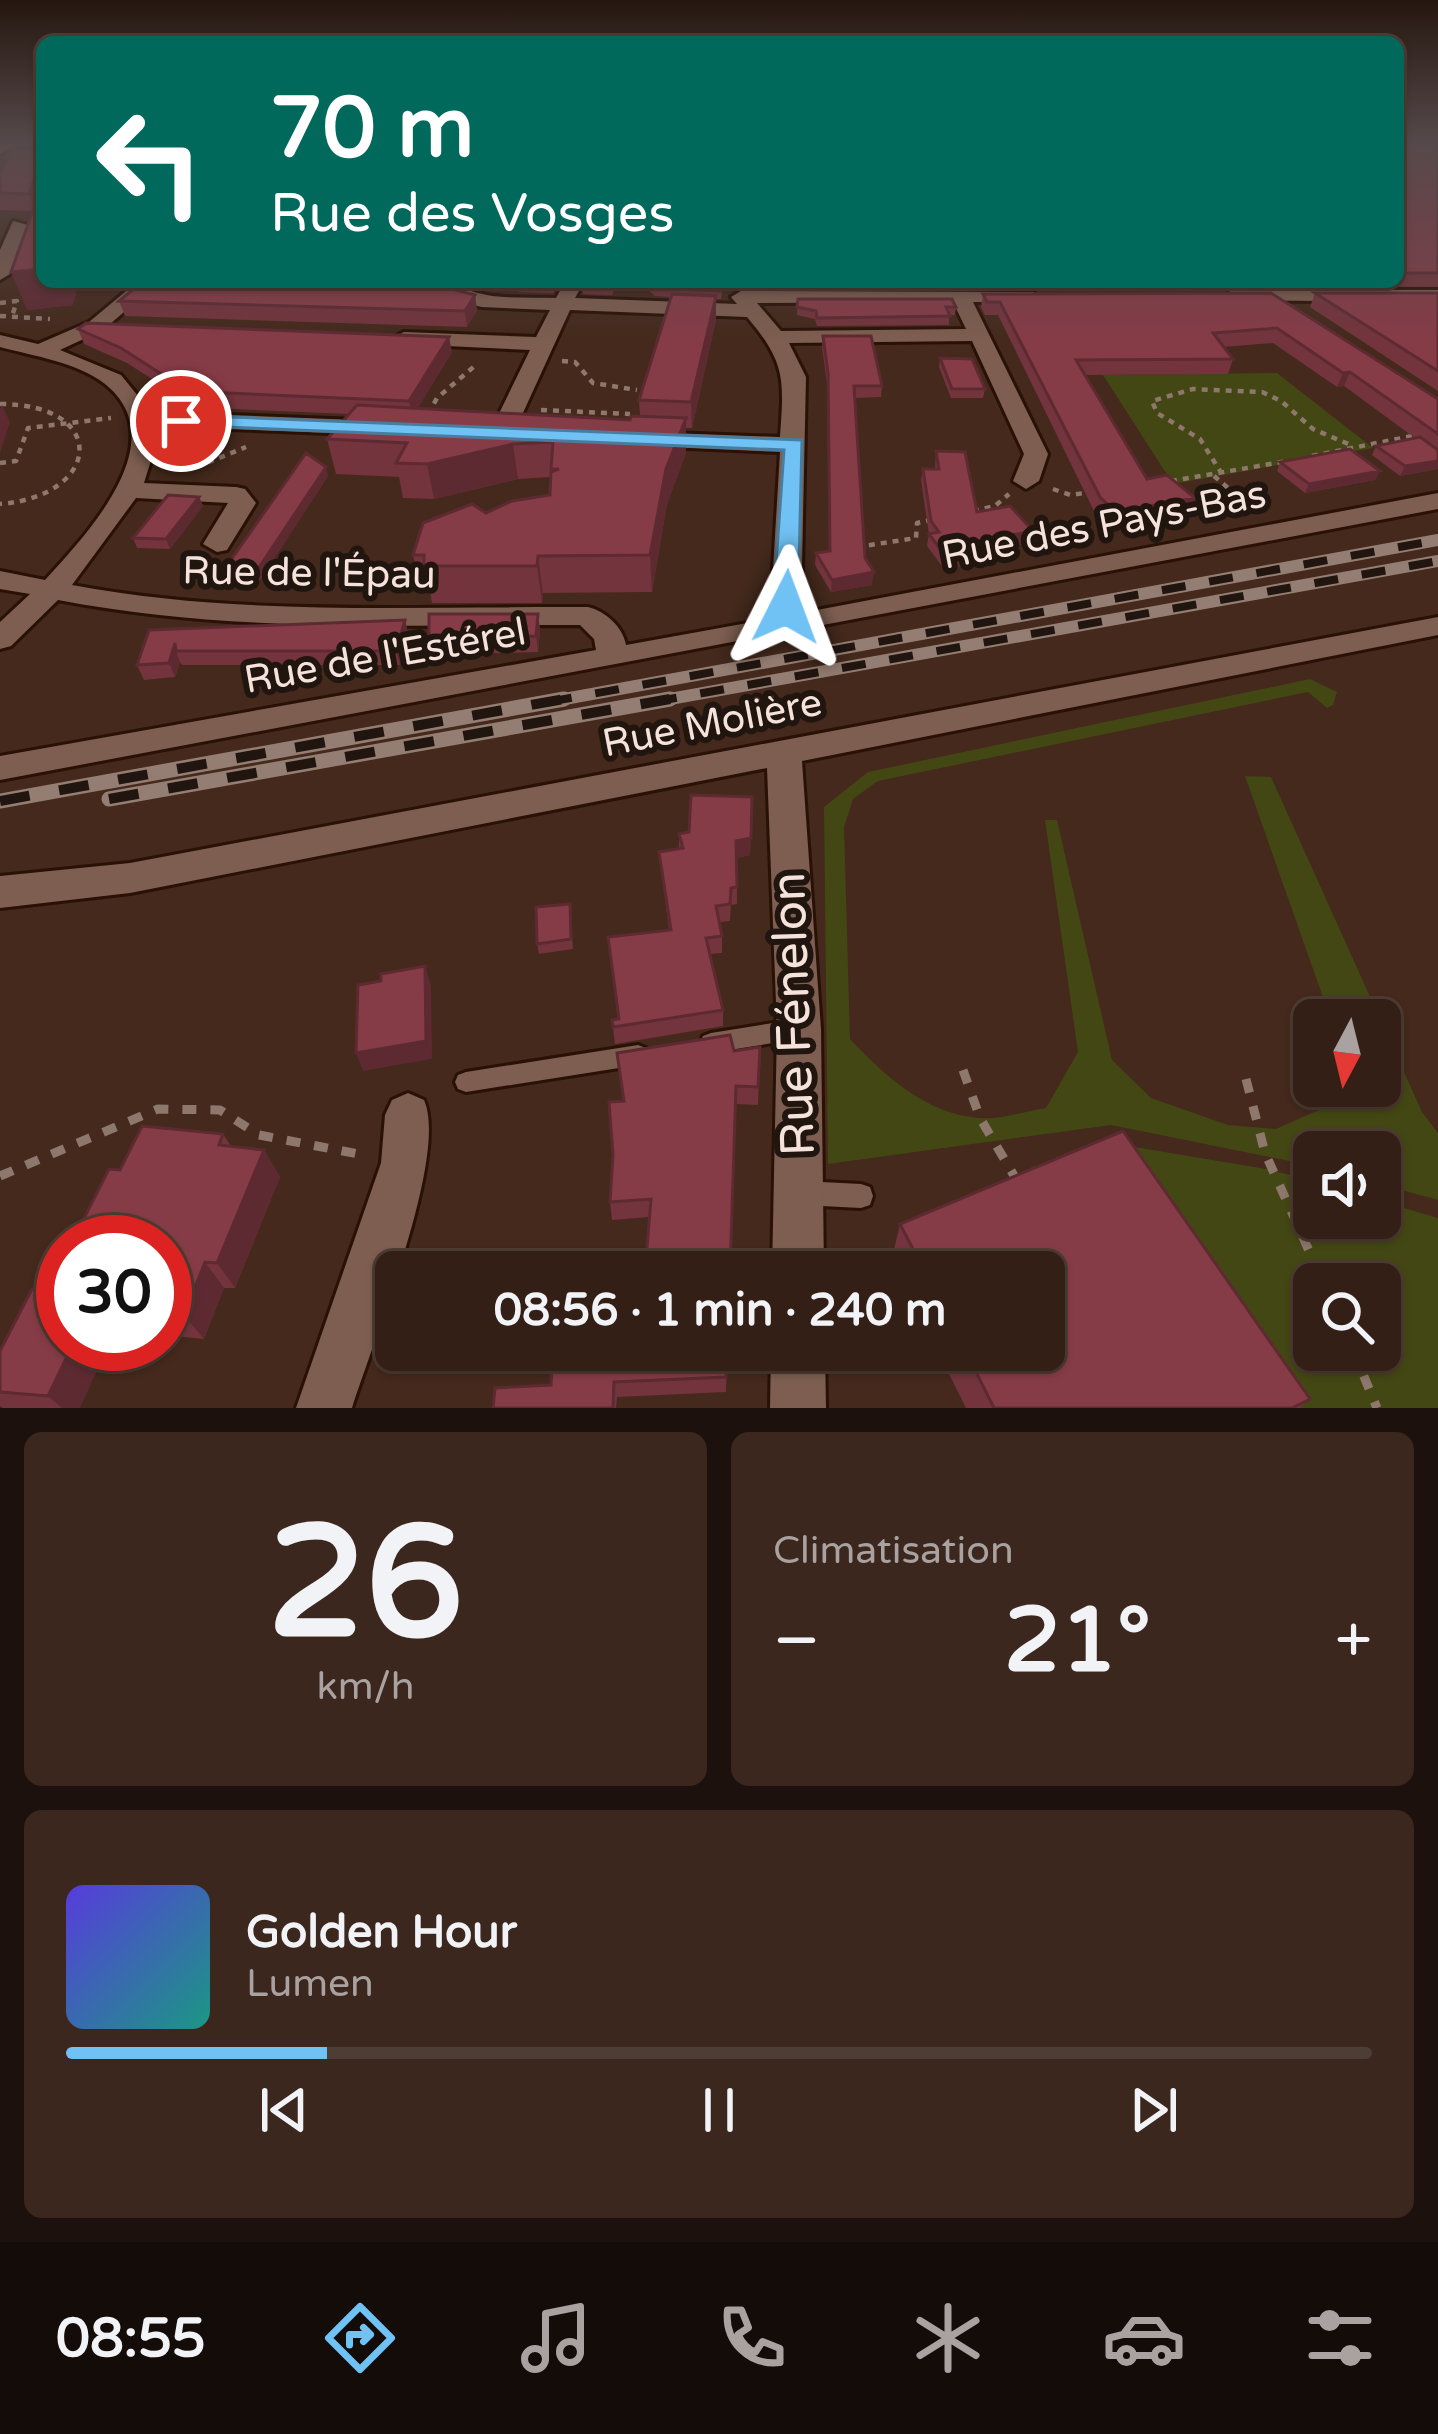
<!DOCTYPE html>
<html lang="fr">
<head>
<meta charset="utf-8">
<style>
	:root { --surface:#331f15; --page:#3b271e; --text:#f1f3f6; --muted:#a9a2a0; --line:#4e3d34; --accent:#70c1f4 }
	body { margin:0; font-family:"Varela Round",sans-serif; background:var(--page); color:var(--text); height:100vh; display:flex; flex-direction:column; font-size:45px; white-space:nowrap }
	* { box-sizing:border-box; margin:0 }
	p { font-size:39px; color:var(--muted) }
	.icon { flex:none; width:66px; height:66px; fill:none; stroke:currentColor; stroke-width:2; stroke-linecap:round; stroke-linejoin:round }
	.map { position:relative; height:1408px; overflow:hidden }
	.sheet { display:flex; flex-direction:column; gap:24px; padding:24px; background:#1c110c; flex:1 }
	.sheet>* { flex:none }
	.top-card { position:absolute; left:36px; top:36px; width:1368px; height:252px; border-radius:18px; box-shadow:0 3px 9px #0004,0 0 0 3px var(--line); background:#00695c; color:#fff; overflow:hidden }
	.needle { width:78px; rotate:187deg }
	.fabs { position:absolute; left:1293px; top:999px; display:grid; gap:24px }
	.fabs a { display:grid; place-items:center; width:108px; height:108px; border-radius:18px; background:var(--surface); box-shadow:0 3px 9px #0004,0 0 0 3px var(--line); font-size:60px }
	.speed { position:absolute; left:36px; top:1215px; display:flex; gap:24px; font-size:60px; font-weight:700; text-align:center }
	.speed>* { display:grid; place-content:center; width:156px; height:156px; border-radius:50%; background:var(--surface); box-shadow:0 3px 9px #0004,0 0 0 3px var(--line); line-height:1 }
	.speed .limit { border:18px solid #d22; background:#fff; color:#111 }
	.pin { position:absolute; display:grid; place-items:center; width:102px; height:102px; color:#fff; margin:-51px; border:6px solid #fff; border-radius:50%; box-shadow:0 3px 12px #0007 }
	.me { position:absolute; width:132px; margin:-66px; rotate:3deg; stroke-linejoin:round; filter:drop-shadow(0 0 9px #0008) }
	.turn { display:flex; align-items:center; gap:42px; height:252px; padding:0 36px; font-size:54px }
	.turn .icon { width:156px; height:156px; stroke-width:2.5 }
	.turn b { display:block; font-size:84px; line-height:102px }
	.big { font-size:90px; font-weight:800; line-height:1.1 }
	.sheet .tile { flex:1; display:flex; flex-direction:column; justify-content:center; gap:18px; min-width:0; padding:0 42px; border-radius:18px; background:var(--page) }
	.sheet .dial { align-items:center; gap:0 }
	.dial b { font-size:156px; line-height:1 }
	.song { display:flex; align-items:center; gap:36px }
	.cover { width:144px; height:144px; border-radius:18px; background:linear-gradient(135deg,hsl(250 70% 55%),hsl(170 70% 35%)) }
	.played { height:12px; border-radius:6px; background:linear-gradient(90deg,var(--accent) 20%,var(--line) 20%) }
	.keys { display:flex; justify-content:space-around; direction:ltr }
	.heat { display:flex; justify-content:space-between; align-items:center; font-size:66px; direction:ltr }
	.sheet .tiles { flex:1; display:grid; gap:24px; grid-template-columns:1fr 1fr }
	.tile:last-child { grid-column:span 2 }
	.trip { position:absolute; left:375px; top:1251px; width:690px; height:120px; border-radius:18px; background:var(--surface); box-shadow:0 3px 9px #0004,0 0 0 3px var(--line); font-weight:800; line-height:120px; text-align:center }
	.tab-bar { display:flex; height:192px; justify-content:space-around; align-items:center; background:#140c08; color:var(--muted) }
	.tab-bar .icon { width:84px; height:84px }
	.tab-bar .selected { color:var(--accent) }
	.tab-bar b { font-size:54px; color:var(--text) }
	.map>svg:first-child { display:block }
</style>
</head>
<body>
<div class="map">
<svg width="1438" height="1408" viewBox="0 0 1438 1408">
	<rect width="100%" height="100%" fill="#44291c"/>
	<path fill="#434713" fill-rule="evenodd" d="M 1277,373 L 1373,448 L 1173,484 L 1103,375 Z
		M 1310,679 L 1337,692 L 1333,705 L 1327,708 L 1308,692 L 878,781 L 853,799 L 844,827 L 850,1039 C 884,1075 926,1114 979,1118 C 1000,1120 1026,1111 1046,1108 L 1078,1052 L 1045,820 L 1057,820 L 1112,1060 L 1151,1098 L 1228,1125 L 1276,1129 L 1321,1109 L 1340,1086 L 1380,1086 L 1380,1020 L 1331,1020 L 1245,776 L 1271,777 L 1422,1112 L 1438,1133 L 1438,1200 L 1380,1184 L 1380,1152 L 1314,1152 L 1314,1166 L 1111,1125 L 828,1164 L 824,807 L 868,772 Z
		M 1111,1143 L 1272,1170 L 1314,1182 L 1314,1218 L 1380,1218 L 1380,1201 L 1438,1218 L 1438,1408 L 1266,1408 L 1048,1192 L 1031,1167 ZM 1314,1284 L 1380,1284 L 1380,1350 L 1314,1350 Z"/>
	<g fill="none" stroke-linecap="round" stroke-linejoin="round">
		<defs>
			<path id="lane" d="M 798,1019 L 806,1022 L 809,1029 L 806,1036 L 798,1039 L 711,1053 L 703,1050 L 700,1043 L 703,1036 L 711,1033 Z
				M 638,1045 L 646,1048 L 649,1055 L 646,1062 L 638,1065 L 466,1092 L 458,1089 L 455,1082 L 458,1075 L 466,1072 Z
				M 802,1181 L 861,1184 L 870,1187 L 873,1196 L 870,1205 L 861,1208 L 802,1205 L 793,1202 L 790,1193 L 793,1184 Z"/>
			<path id="street" d="M 13,221 L 28,225 L 10,274 L 0,280 L 0,250 Z
				M 137,282 L 159,282 L 103,330 L 60,350 L 121,375 L 151,412 L 382,421 L 394,428 L 382,435 L 154,426 L 157,441 L 144,483 L 236,487 L 245,489 L 256,503 L 227,550 L 217,552 L 203,544 L 228,503 L 136,498 L 72,585 C 242,617 416,606 588,607 C 605,611 623,627 626,645 L 770,619 L 780,452 L 644,446 L 632,439 L 644,432 L 780,437 C 784,379 786,363 747,317 L 570,310 L 517,426 L 538,434 C 528,445 500,443 490,432 L 530,350 L 404,344 L 393,338 L 404,332 L 536,337 L 550,310 L 482,307 L 425,295 L 422,291 C 442,277 466,292 487,295 C 509,299 534,297 556,298 L 563,285 L 570,283 L 580,289 L 575,298 L 737,304 L 731,297 L 741,291 L 1034,292 L 1034,300 L 1027,302 L 973,302 L 1048,454 L 1039,481 L 1026,489 L 1013,481 L 1024,454 L 972,341 L 789,343 L 806,377 L 801,613 L 1438,493 L 1438,509 L 0,780 L 0,756 L 596,650 L 594,639 L 580,625 C 405,625 230,633 58,600 L 11,646 L 0,649 L 0,622 L 30,594 L 0,589 L 0,571 L 45,580 C 87,534 176,441 105,384 C 77,362 33,356 0,347 L 0,335 L 38,344 L 89,322 ZM 953,302 L 966,329 L 781,331 L 757,303 Z
				M 1235,290 L 1438,290 L 1438,302 L 1228,300 L 1228,292 Z
				M 1438,617 L 1438,635 L 802,761 L 821,1029 L 824,1272 L 772,1272 L 777,1029 L 767,768 L 130,893 L 0,908 L 0,876 L 130,863 Z
				M 408,1093 L 424,1100 C 449,1155 372,1344 352,1408 L 296,1408 L 381,1163 L 385,1115 L 392,1100 Z
				M 771,1350 L 825,1350 L 826,1408 L 770,1408 Z"/>
			<path id="primary" d="M 0,145 L 14,145 L 0,154 Z"/>
		</defs>
		<use href="#lane" stroke="#291105" stroke-width="6"/>
		<use href="#street" stroke="#291105" stroke-width="6"/>
		<use href="#primary" stroke="#291105" stroke-width="6"/>
		<path stroke="#8e776c" stroke-width="4.5" stroke-dasharray="6 6" stroke-linecap="butt" d="M 0,303 L 17,301 L 12,316
			M 0,316 L 50,319
			M 562,361 L 575,362 L 593,383 L 637,390
			M 0,404 C 110,404 102,496 0,504
			M 541,410 L 630,414
			M 428,414 L 437,398 L 477,364
			M 1312,456 L 1417,435
			M 0,463 L 16,461 L 28,428 L 111,418
			M 197,467 L 246,447
			M 1222,474 L 1200,439 L 1157,413 L 1152,401 L 1193,389 L 1262,392 L 1281,401 L 1313,429 L 1353,446
			M 1214,476 L 1257,513
			M 1171,481 L 1288,461
			M 1053,489 L 1070,495 L 1092,492
			M 973,511 L 995,506 L 1009,494
			M 857,547 L 916,538 L 917,523 L 931,520"/>
		<path stroke="#8e776c" stroke-width="9" stroke-dasharray="14 14" stroke-linecap="butt" d="M 963,1070 L 980,1118 L 1016,1179
			M 1246,1079 L 1265,1153 L 1324,1284
			M 0,1176 L 158,1109 L 220,1110 L 259,1135 L 364,1155
			M 1353,1350 L 1377,1408"/>
		<use href="#lane" fill="#7d5e50" fill-rule="evenodd"/>
		<use href="#street" fill="#7d5e50" fill-rule="evenodd"/>
		<use href="#primary" fill="#b48436" fill-rule="evenodd"/>
		<defs>
			<path id="rail-far1" d="M 548,702 L 1438,540
				M 653,702 L 1438,561"/>
			<path id="rail" d="M 109,799 L 670,699
				M 0,801 L 564,699"/>
		</defs>
		<use href="#rail-far1" stroke="#947d72" stroke-width="12"/>
		<use href="#rail" stroke="#947d72" stroke-width="15"/>
		<use href="#rail-far1" stroke="#211510" stroke-width="8" stroke-dasharray="24" stroke-linecap="butt"/>
		<use href="#rail" stroke="#211510" stroke-width="10" stroke-dasharray="30" stroke-linecap="butt"/>
	</g>
	<path fill="#73343d" d="M 1398,145 L 1438,145 L 1438,287 L 1292,286 L 1289,282 L 1398,282 Z
		M 42,147 L 73,305 L 27,310 L 33,211 L 0,210 L 0,173 Z
		M 455,282 L 494,282 L 489,291 Z
		M 518,282 L 561,282 L 553,293 L 519,292 Z
		M 576,282 L 618,282 L 612,295 L 583,294 L 582,285 Z
		M 646,282 L 723,285 L 721,299 L 716,299 L 716,320 L 692,428 L 686,428 L 686,453 L 667,504 L 652,592 L 543,593 L 542,603 L 432,603 L 430,592 L 421,592 L 413,555 L 486,513 L 550,495 L 551,477 L 518,479 L 434,499 L 403,498 L 399,477 L 336,474 L 327,439 L 349,414 L 210,408 L 207,399 L 180,397 L 127,363 L 84,344 L 78,329 L 452,352 L 417,409 L 630,420 L 640,417 L 639,400 L 671,297 L 655,296 L 647,289 Z
		M 800,282 L 1079,282 L 1079,286 L 800,286 Z
		M 1189,282 L 1247,282 L 1246,286 L 1192,286 Z
		M 1271,293 L 1438,399 L 1438,469 L 1400,476 L 1372,455 L 1376,446 L 1415,438 L 1344,386 L 1337,387 L 1273,343 L 1223,347 L 1233,359 L 1228,374 L 1084,375 L 1147,479 L 1195,498 L 1190,514 L 1111,529 L 1095,513 L 998,315 L 985,315 L 981,307 L 983,294 Z
		M 1315,293 L 1438,293 L 1438,391 L 1310,307 Z
		M 798,299 L 956,307 L 955,315 L 949,315 L 949,325 L 817,326 L 815,319 L 797,315 Z
		M 119,301 L 477,310 L 467,327 L 125,316 Z
		M 823,336 L 882,386 L 881,397 L 855,398 L 865,558 L 872,585 L 831,592 L 815,565 L 816,553 L 829,551 L 827,385 L 822,347 Z
		M 940,358 L 985,389 L 983,398 L 951,398 L 939,367 Z
		M 936,451 L 977,512 L 1030,543 L 971,554 L 969,565 L 944,569 L 927,546 L 929,534 L 921,480 L 923,469 L 935,469 Z
		M 1280,462 L 1380,471 L 1375,480 L 1305,493 L 1277,471 Z
		M 328,476 L 255,588 L 222,587 L 219,577 Z
		M 199,497 L 203,506 L 170,549 L 137,548 L 133,538 Z
		M 538,614 L 540,630 L 538,652 L 432,655 L 429,639 Z
		M 405,620 L 408,634 L 400,665 L 182,665 L 180,662 L 175,677 L 144,680 L 137,665 L 149,630 Z
		M 752,797 L 750,855 L 737,858 L 737,904 L 731,905 L 730,921 L 719,922 L 722,936 L 722,953 L 710,954 L 723,1010 L 723,1026 L 615,1044 L 612,1020 L 619,1019 L 669,930 L 659,852 L 679,849 L 679,834 L 689,832 Z
		M 570,904 L 573,949 L 539,954 L 537,944 Z
		M 760,1047 L 758,1105 L 736,1104 L 649,1217 L 612,1220 L 610,1202 L 624,1101 L 734,1051 Z
		M 1123,1131 L 1310,1399 L 1300,1408 L 966,1408 L 937,1350 L 1044,1350 L 1044,1272 L 899,1272 L 892,1258 L 900,1224 Z
		M 223,1134 L 231,1146 L 264,1150 L 280,1177 L 235,1288 L 224,1288 L 204,1339 L 165,1335 L 165,1242 L 120,1170 Z
		M 727,1350 L 726,1392 L 617,1397 L 616,1408 L 493,1408 L 551,1385 Z
		M 0,1351 L 80,1408 L 3,1408 L 0,1406 Z"/>
	<path fill="#5e2a32" d="M 42,156 L 42,191 L 36,211 L 29,194 Z
		M 42,269 L 42,282 L 79,282 L 73,305 L 27,310 L 11,272 Z
		M 475,295 L 477,310 L 467,327 L 465,311 Z
		M 716,296 L 716,320 L 692,428 L 691,402 Z
		M 449,337 L 452,352 L 412,417 L 409,401 Z
		M 1350,372 L 1344,386 L 1337,387 L 1343,373 Z
		M 2,405 L 10,422 L 0,453 L 0,409 Z
		M 686,418 L 686,453 L 667,504 L 652,592 L 650,555 L 666,469 Z
		M 513,444 L 518,479 L 434,499 L 427,464 Z
		M 1438,461 L 1438,469 L 1400,476 L 1405,466 Z
		M 326,467 L 328,476 L 255,588 L 252,578 Z
		M 1380,471 L 1375,480 L 1305,493 L 1309,484 Z
		M 199,497 L 203,506 L 170,549 L 166,539 Z
		M 1195,498 L 1190,514 L 1111,529 L 1116,512 Z
		M 1033,531 L 1030,543 L 971,554 L 969,565 L 944,569 L 946,557 L 969,543 Z
		M 538,556 L 543,593 L 542,603 L 537,566 Z
		M 874,572 L 872,585 L 831,592 L 832,580 Z
		M 538,614 L 540,630 L 538,652 L 536,636 Z
		M 405,620 L 408,634 L 400,665 L 396,651 Z
		M 175,643 L 176,651 L 180,662 L 175,677 L 169,663 Z
		M 751,838 L 750,855 L 736,858 L 736,841 Z
		M 425,966 L 431,985 L 432,1059 L 363,1071 L 356,1053 Z
		M 264,1150 L 280,1177 L 235,1288 L 217,1263 Z
		M 205,1262 L 224,1288 L 204,1339 L 184,1315 Z
		M 73,1344 L 109,1344 L 80,1408 L 62,1408 L 48,1396 Z"/>
	<path fill="#863c47" stroke="#5e2a32" stroke-width="3" d="M 1398,145 L 1438,145 L 1438,273 L 1398,273 Z
		M 42,147 L 42,156 L 29,194 L 0,193 L 0,173 L 11,150 Z
		M 42,185 L 42,269 L 11,272 Z
		M 142,282 L 343,282 L 444,287 L 475,295 L 465,311 L 119,301 Z
		M 648,282 L 718,282 L 723,285 L 721,291 L 655,288 Z
		M 1271,293 L 1438,399 L 1438,434 L 1350,372 L 1343,373 L 1277,328 L 1213,333 L 1233,359 L 1076,360 L 1147,479 L 1167,475 L 1195,498 L 1116,512 L 1100,497 L 1000,302 L 987,302 L 983,294 Z
		M 1315,293 L 1438,293 L 1438,371 Z
		M 672,294 L 716,296 L 691,402 L 639,400 Z
		M 798,299 L 952,299 L 956,307 L 946,307 L 950,316 L 817,318 L 816,311 L 797,307 Z
		M 86,323 L 449,337 L 409,401 L 205,392 L 213,384 L 174,382 L 121,348 L 78,329 Z
		M 823,336 L 871,336 L 882,386 L 854,386 L 865,558 L 874,572 L 832,580 L 816,553 L 830,551 L 828,373 Z
		M 940,358 L 972,359 L 985,389 L 952,389 Z
		M 357,405 L 630,420 L 631,416 L 686,418 L 666,469 L 650,555 L 538,556 L 537,566 L 424,566 L 424,555 L 413,555 L 423,523 L 472,504 L 486,513 L 512,501 L 550,495 L 551,472 L 559,469 L 551,469 L 553,442 L 513,444 L 427,464 L 396,463 L 407,443 L 327,439 Z
		M 1420,437 L 1438,450 L 1438,461 L 1405,466 L 1376,446 Z
		M 1350,449 L 1380,471 L 1309,484 L 1280,462 Z
		M 936,451 L 965,452 L 977,512 L 1010,506 L 1033,531 L 969,543 L 971,552 L 946,557 L 929,534 L 939,532 L 931,521 L 923,469 L 939,469 Z
		M 306,453 L 326,467 L 252,578 L 219,577 Z
		M 168,495 L 199,497 L 166,539 L 133,538 Z
		M 429,614 L 538,614 L 536,636 L 429,639 Z
		M 405,620 L 396,651 L 176,651 L 175,643 L 169,663 L 137,665 L 149,630 Z
		M 691,795 L 752,797 L 751,838 L 736,841 L 737,887 L 731,888 L 730,904 L 716,906 L 722,936 L 706,938 L 723,1010 L 613,1027 L 612,1020 L 619,1019 L 608,937 L 671,930 L 659,852 L 683,848 L 679,834 L 689,832 Z
		M 570,904 L 571,939 L 537,944 L 536,907 Z
		M 425,966 L 426,1041 L 356,1053 L 358,985 L 381,981 L 381,974 Z
		M 730,1035 L 734,1051 L 760,1047 L 758,1087 L 736,1086 L 730,1272 L 645,1272 L 651,1199 L 610,1202 L 613,1155 L 609,1102 L 624,1101 L 617,1053 Z
		M 142,1126 L 223,1134 L 219,1145 L 264,1150 L 217,1263 L 205,1262 L 184,1315 L 165,1313 L 165,1242 L 72,1242 L 109,1169 L 120,1170 Z
		M 1123,1131 L 1310,1399 L 1292,1408 L 994,1408 L 965,1350 L 1044,1350 L 1044,1272 L 925,1272 L 900,1224 Z
		M 63,1259 L 63,1344 L 73,1344 L 48,1396 L 0,1392 L 0,1351 L 32,1289 L 47,1290 Z
		M 553,1350 L 727,1350 L 726,1377 L 614,1382 L 613,1408 L 493,1408 L 495,1388 L 551,1385 Z"/>
	<linearGradient id="sky" x2="0" y2="1"><stop stop-color="#25170f"/><stop offset="0.42" stop-color="#56494b"/><stop offset="1" stop-color="#56494b" stop-opacity="0"/></linearGradient>
	<rect width="1438" height="342" fill="url(#sky)"/>
	<path fill="#70c1f4" stroke="#497d9f" stroke-width="3" d="M 181,415 L 802,440 L 798,607 L 786,614 L 773,607 L 784,450 L 174,425 L 174,417 Z"/>
	<g text-anchor="middle" dominant-baseline="central" stroke-width="12" stroke-linejoin="round" paint-order="stroke">
		<g font-size="39" fill="#f5e3db" stroke="#211510">
			<text transform="translate(1104 525) rotate(-11)">Rue des Pays-Bas</text>
			<text transform="translate(309 573) rotate(1)">Rue de l'Épau</text>
			<text transform="translate(385 656) rotate(-10)">Rue de l'Estérel</text>
			<text transform="translate(712 723) rotate(-11)">Rue Molière</text>
		</g>
		<g font-size="48" fill="#f5e3db" stroke="#211510">
			<text transform="translate(794 1014) rotate(-92)">Rue Fénelon</text>
		</g>
	</g>
</svg>
<div class="fabs">
<a><svg class="needle" viewBox="-14 -14 28 28"><path d="M0-13l5 13h-10z" fill="#e53935"/><path d="M0 13l5-13h-10z" fill="#a9a2a0"/></svg></a>
<a><svg class="icon" aria-label="sound" viewBox="0 0 24 24"><path d="M4 9h4l5-4v14l-5-4H4zM17 9q2 3 0 6"/></svg></a>
<a><svg class="icon" aria-label="search" viewBox="0 0 24 24"><circle cx="10" cy="10" r="6"/><path d="M15 15l6 6"/></svg></a>
</div>
<div class="speed"><div class="limit">30</div></div>
<div class="pin" style="left:181px;top:421px;background:#d93025"><svg class="icon" aria-label="arrive" viewBox="0 0 24 24"><path d="M6 21V4h12l-3 4 3 4H6"/></svg></div>
<svg class="me" style="left:786px;top:607px" viewBox="-20 -20 40 40"><path d="M0-17L14 15 0 8-14 15z" fill="#70c1f4" stroke="#fff" stroke-width="4"/></svg>
<div class="trip">08:56 · 1 min · 240 m</div>
<div class="top-card">
<div class="turn"><svg class="icon" aria-label="left" viewBox="0 0 24 24"><path d="M17 20v-9H6M10 6l-5 5 5 5"/></svg><div><b>70 m</b>Rue des Vosges</div></div>
</div>
</div>
<section class="sheet">
<div class="tiles">
<div class="tile dial"><b>26</b><p>km/h</p></div>
<div class="tile"><p>Climatisation</p>
<div class="heat"><a>−</a><b class="big">21°</b><a>+</a></div>
</div>
<div class="tile">
<div class="song"><i class="cover"></i><div><b>Golden Hour</b><p>Lumen</p></div></div>
<div class="played"></div>
<div class="keys"><svg class="icon" aria-label="previous" viewBox="0 0 24 24"><path d="M18 5L8 12l10 7zM5 5v14"/></svg><svg class="icon" aria-label="pause" viewBox="0 0 24 24"><path d="M8 5v14M16 5v14"/></svg><svg class="icon" aria-label="next" viewBox="0 0 24 24"><path d="M6 5l10 7-10 7zM19 5v14"/></svg></div>
</div>
</div>
</section>
<nav class="tab-bar">
<b>08:55</b>
<svg class="icon selected" aria-label="directions" viewBox="0 0 24 24"><path d="M12 3l9 9-9 9-9-9zM9 14v-3h6M13 9l2 2-2 2"/></svg>
<svg class="icon" aria-label="music" viewBox="0 0 24 24"><path d="M9 18V5l10-2v13"/><circle cx="6" cy="18" r="3"/><circle cx="16" cy="16" r="3"/></svg>
<svg class="icon" aria-label="phone" viewBox="0 0 24 24"><path d="M5 4h4l2 5-3 2q2 4 5 5l2-3 5 2v4C11 20 4 13 5 4z"/></svg>
<svg class="icon" aria-label="climate" viewBox="0 0 24 24"><path d="M12 3v18M4 7l16 10M4 17L20 7"/></svg>
<svg class="icon" aria-label="car" viewBox="0 0 24 24"><path d="M5 17H2v-5l4-1 3-4h7l3 4 3 1v5h-3M9 17h6M6 11h13"/><circle cx="7" cy="17" r="2"/><circle cx="17" cy="17" r="2"/></svg>
<svg class="icon" aria-label="filters" viewBox="0 0 24 24"><path d="M4 7h16M4 17h16"/><circle cx="9" cy="7" r="2"/><circle cx="15" cy="17" r="2"/></svg>
</nav>
</body>
</html>
